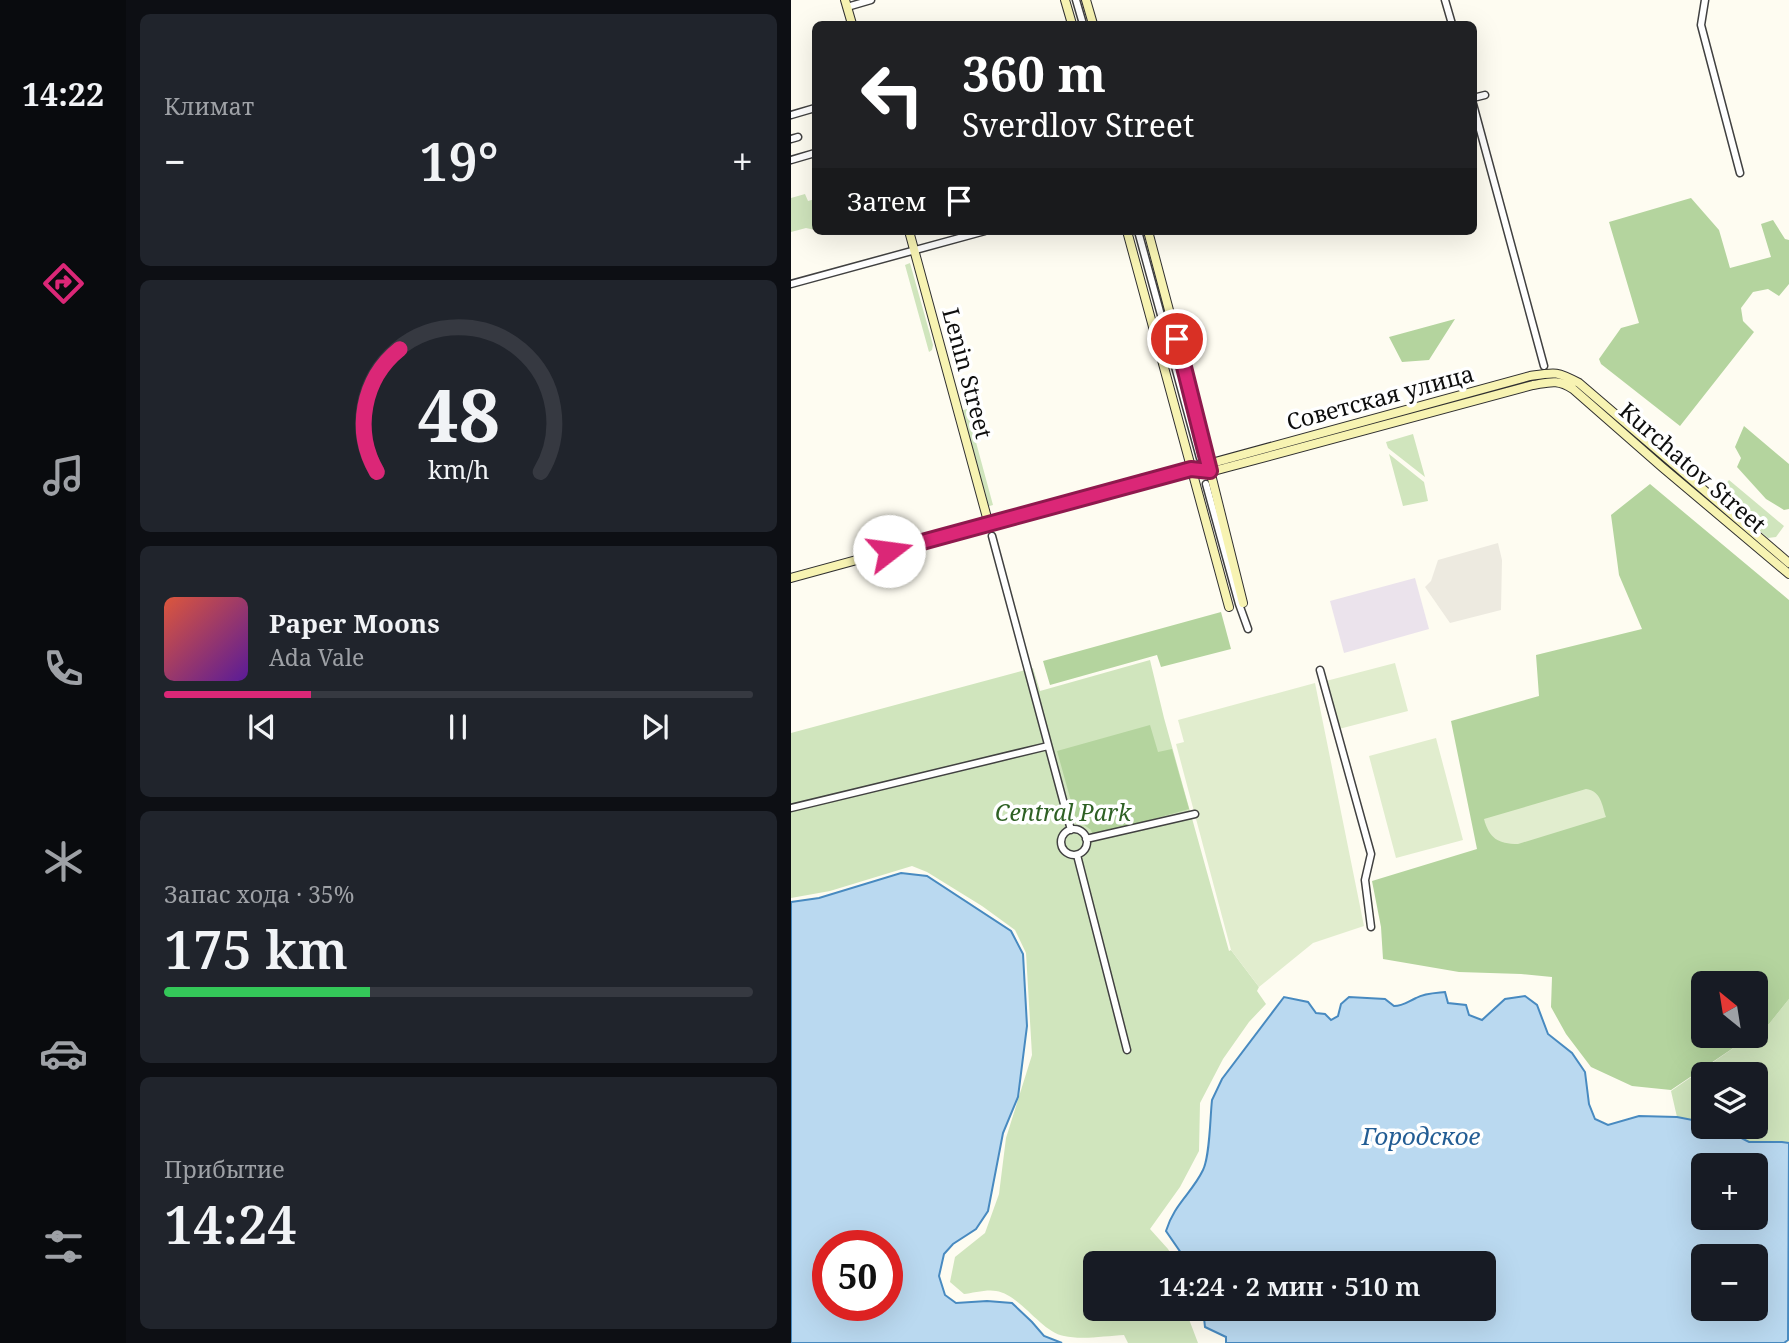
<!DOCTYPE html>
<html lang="ru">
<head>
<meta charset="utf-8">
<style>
	:root { --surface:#171b24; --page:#20242c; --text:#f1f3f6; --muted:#9ea1a6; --line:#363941; --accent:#db2777 }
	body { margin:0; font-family:"Noto Serif",serif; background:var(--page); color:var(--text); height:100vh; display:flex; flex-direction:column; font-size:26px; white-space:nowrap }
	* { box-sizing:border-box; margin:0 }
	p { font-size:23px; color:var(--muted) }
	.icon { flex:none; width:38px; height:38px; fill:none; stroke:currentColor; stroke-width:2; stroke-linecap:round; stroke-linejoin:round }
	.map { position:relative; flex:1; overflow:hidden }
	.side { display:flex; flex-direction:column; gap:14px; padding:14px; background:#0d0f14; width:665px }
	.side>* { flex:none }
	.top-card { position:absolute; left:21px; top:21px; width:665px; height:214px; border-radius:10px; box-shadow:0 7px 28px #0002; background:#202124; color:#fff; overflow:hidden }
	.needle { width:46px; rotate:330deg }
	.controls { position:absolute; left:900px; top:971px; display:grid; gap:14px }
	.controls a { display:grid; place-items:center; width:77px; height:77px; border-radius:10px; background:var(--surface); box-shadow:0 7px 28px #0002; font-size:35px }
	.speed { position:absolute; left:21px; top:1230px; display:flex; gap:14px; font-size:35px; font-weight:700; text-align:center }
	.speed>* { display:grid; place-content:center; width:91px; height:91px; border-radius:50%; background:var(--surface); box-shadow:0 7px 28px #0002; line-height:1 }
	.speed .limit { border:10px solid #d22; background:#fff; color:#111 }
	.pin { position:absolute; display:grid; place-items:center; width:60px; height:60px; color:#fff; margin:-30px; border:4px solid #fff; border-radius:50%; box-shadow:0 2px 7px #0007 }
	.me { position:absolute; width:77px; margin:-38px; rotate:75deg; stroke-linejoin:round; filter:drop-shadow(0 0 5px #0008) }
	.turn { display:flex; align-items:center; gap:24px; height:147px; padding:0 35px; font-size:32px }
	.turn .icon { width:91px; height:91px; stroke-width:2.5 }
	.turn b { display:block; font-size:49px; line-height:60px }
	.then { display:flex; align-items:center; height:66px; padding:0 35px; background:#0003; gap:14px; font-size:26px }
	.big { font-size:52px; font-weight:600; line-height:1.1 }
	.side .card { flex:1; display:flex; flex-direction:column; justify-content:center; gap:10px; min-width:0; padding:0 24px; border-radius:10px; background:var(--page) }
	.side .dial { align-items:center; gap:0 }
	.dial svg { height:182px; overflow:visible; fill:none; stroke:var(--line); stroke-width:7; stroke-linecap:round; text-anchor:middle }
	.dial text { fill:var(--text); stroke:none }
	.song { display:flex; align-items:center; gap:21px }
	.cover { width:84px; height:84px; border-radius:10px; background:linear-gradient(135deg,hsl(10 70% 55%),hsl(270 70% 35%)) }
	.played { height:7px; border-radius:4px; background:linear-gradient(90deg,var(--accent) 25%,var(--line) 25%) }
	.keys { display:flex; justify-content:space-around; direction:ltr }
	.heat { display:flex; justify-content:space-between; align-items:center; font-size:38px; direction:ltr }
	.charge { height:10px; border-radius:5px; background:linear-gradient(90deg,#34c759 35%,var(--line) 0) }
	.trip { position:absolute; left:292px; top:1251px; width:413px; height:70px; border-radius:10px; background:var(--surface); box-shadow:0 7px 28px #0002; font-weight:600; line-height:70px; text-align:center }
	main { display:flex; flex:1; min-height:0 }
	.tab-bar { display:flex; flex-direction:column; width:126px; justify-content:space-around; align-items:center; background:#090b0e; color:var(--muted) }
	.tab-bar .icon { width:49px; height:49px }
	.tab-bar .on { color:var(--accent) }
	.tab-bar b { font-size:32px; color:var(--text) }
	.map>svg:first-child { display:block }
</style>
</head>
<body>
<main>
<nav class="tab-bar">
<b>14:22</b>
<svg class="icon on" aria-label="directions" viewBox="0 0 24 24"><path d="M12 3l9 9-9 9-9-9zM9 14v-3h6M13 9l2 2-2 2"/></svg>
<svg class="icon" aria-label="music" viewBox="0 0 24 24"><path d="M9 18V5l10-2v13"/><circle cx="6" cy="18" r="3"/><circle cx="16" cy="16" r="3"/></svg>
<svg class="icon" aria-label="phone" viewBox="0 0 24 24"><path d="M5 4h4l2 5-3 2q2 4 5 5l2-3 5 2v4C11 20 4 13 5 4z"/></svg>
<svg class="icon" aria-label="climate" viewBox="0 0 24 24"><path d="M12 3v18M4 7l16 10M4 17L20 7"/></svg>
<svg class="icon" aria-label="car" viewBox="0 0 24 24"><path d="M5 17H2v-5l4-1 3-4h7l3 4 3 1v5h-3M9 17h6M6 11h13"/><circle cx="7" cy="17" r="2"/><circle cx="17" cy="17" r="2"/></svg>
<svg class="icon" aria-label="filters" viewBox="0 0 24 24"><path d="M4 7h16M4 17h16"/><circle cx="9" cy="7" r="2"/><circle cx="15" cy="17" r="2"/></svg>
</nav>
<section class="side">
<div class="card"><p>Климат</p>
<div class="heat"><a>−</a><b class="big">19°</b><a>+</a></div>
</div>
<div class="card dial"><svg viewBox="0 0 100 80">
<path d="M14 69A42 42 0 1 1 86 69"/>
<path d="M14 69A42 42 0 0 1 24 15" stroke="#db2777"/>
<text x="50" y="56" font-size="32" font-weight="700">48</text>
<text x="50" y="72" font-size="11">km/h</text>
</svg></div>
<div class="card">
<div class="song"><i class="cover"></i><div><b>Paper Moons</b><p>Ada Vale</p></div></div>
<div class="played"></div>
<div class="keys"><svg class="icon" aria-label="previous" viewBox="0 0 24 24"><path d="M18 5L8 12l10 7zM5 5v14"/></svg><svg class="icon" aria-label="pause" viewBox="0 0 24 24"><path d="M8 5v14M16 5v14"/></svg><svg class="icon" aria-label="next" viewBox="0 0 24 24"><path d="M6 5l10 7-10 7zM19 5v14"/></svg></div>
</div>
<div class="card"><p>Запас хода · 35%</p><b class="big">175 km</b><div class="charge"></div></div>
<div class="card"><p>Прибытие</p><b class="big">14:24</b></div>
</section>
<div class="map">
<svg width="998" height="1343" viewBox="0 0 998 1343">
	<rect width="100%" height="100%" fill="#fefcf1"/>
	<path fill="#ebe3ec" d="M 624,578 L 638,629 L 553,653 L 539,601 Z"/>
	<path fill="#d0e5bd" d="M 14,194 L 17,201 L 24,199 L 24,230 L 15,228 L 0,232 L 0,198 Z
		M 119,263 L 142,345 L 141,350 L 138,352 L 114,265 Z
		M 176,409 L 202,505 L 195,507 L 169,411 Z
		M 622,434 L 634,477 L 597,448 L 595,442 Z
		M 598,454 L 633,482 L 637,501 L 612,506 Z
		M 938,480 L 993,526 L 985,537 L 977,538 L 937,504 L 931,494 L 933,486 Z
		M 359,660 L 373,718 L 438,951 L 440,950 L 468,987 L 466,991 L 475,1004 L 458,1022 L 432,1059 L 409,1103 L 408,1151 L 389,1187 L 359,1229 L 377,1249 L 385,1263 L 304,1264 L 304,1309 L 388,1309 L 396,1314 L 407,1343 L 337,1343 L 333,1335 C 315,1336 290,1340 273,1336 C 250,1332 230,1295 205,1291 C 197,1289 181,1293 173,1294 L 159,1282 L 164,1257 L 194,1233 L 208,1194 L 215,1138 L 241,1055 L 235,953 L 224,930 L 191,906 L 136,872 L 121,866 L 39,891 L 0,898 L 0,733 L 242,668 L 249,691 Z
		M 998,999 L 998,1143 L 991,1142 L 958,1142 L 929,1127 L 964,1127 L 964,1074 L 912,1074 L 912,1122 L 886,1117 L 880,1091 L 960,1036 L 964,1036 L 964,1033 L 978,1024 Z"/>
	<path fill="#b4d49e" d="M 900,198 L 928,230 L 939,268 L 980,257 L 970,224 L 982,220 L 994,239 L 998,240 L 998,284 L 988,296 L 977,289 L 962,292 L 950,308 L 952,321 L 963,332 L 889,426 L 810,364 L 808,359 L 830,328 L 848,323 L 818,222 Z
		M 664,319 L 638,360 L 611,362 L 598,337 Z
		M 953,426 L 998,464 L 998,509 L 993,510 L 975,499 L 946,467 L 950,458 L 944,447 Z
		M 859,484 L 998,600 L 998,999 L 978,1024 L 964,1033 L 964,984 L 912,984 L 912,1036 L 960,1036 L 880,1090 L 841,1086 L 800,1067 L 775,1034 L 760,1007 L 761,977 L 730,974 L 668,972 L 592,959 L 590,927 L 581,881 L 686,849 L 660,721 L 748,696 L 745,655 L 851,629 L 828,575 L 820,515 Z
		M 430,612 L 440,649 L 370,667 L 366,655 L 259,685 L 252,661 Z
		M 359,725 L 367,752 L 381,749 L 398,809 L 302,836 L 300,830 L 285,819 L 266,751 Z"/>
	<path fill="#e1edce" d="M 604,663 L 617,711 L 548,729 L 535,681 Z
		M 524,683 L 573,926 L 522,943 L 468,987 L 440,950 L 385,744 L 393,742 L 387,720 Z
		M 645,738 L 672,840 L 605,858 L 578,756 Z
		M 795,789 C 810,791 811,805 815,817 L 727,844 C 707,844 698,838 693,819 Z"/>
	<path fill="#edeae0" d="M 707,543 L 711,560 L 710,610 L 659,623 L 634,587 L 640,581 L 647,560 Z"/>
	<path fill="#bad9f0" stroke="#488ac0" stroke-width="2" fill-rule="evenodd" d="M 110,873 L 136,876 L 220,931 L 232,954 L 236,1026 L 227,1097 L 212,1133 L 197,1211 L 185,1229 L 162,1244 L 153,1254 L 148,1276 L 154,1295 L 165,1303 L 196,1301 L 221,1303 L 241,1322 L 253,1336 L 271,1343 L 0,1343 L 0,902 L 28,898 ZM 37,1246 L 96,1246 L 96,1306 L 37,1306 Z
		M 654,992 L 657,1003 L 675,1005 L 678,1015 L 691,1020 L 714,999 L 734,996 L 746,1005 L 757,1034 L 781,1053 L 794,1072 L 798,1104 L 804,1119 L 817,1125 L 848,1116 L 886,1117 L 912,1122 L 912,1127 L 929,1127 L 958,1142 L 991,1142 L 998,1143 L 997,1340 L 993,1343 L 435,1343 L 435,1337 L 414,1327 L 412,1309 L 693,1309 L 693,1264 L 397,1263 L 375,1231 C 383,1204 401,1193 412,1170 C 419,1156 419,1118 421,1100 L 431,1079 L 493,997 L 517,1002 L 525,1013 L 534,1014 L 540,1020 L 547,1016 L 550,1004 L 558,997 L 594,999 L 603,1006 C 612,1006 616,1002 625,998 C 634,993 644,993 654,992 ZM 912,1166 L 964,1166 L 964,1218 L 912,1218 ZM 912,1256 L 964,1256 L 964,1309 L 912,1309 Z"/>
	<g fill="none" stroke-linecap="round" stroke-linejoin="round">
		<defs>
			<path id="street" d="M 285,0 L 292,24
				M 654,0 L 661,24
				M 914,0 L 910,25 L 949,173
				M 56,7 L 80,0
				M 682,98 L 694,95
				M 682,104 L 753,366
				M 0,115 L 24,108
				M 0,139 L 7,137
				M 0,160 L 24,153
				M 347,231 L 409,458
				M 0,284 L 194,231
				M 415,484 L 448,604 L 457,629
				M 201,536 L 280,830
				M 529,670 L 580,854 L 574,880 L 580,927
				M 0,808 L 257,746
				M270 842a13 13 0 1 1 26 0a13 13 0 1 1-26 0Z
				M 295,839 L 404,814
				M 286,855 L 336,1050"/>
			<path id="secondary" d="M 54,0 L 61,24
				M 274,0 L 281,24
				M 295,0 L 302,24
				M 118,231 L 198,525
				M 336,231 L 438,607
				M 357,231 L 396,378 L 452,603
				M 406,470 L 419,472 L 430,469 L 742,385 C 760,382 766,379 782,389 L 871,467 L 998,574
				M 0,578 L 739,376 C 764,372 766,371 788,383 L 998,563"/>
		</defs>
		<use href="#street" stroke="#414141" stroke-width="9"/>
		<use href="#secondary" stroke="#303030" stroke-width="10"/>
		<use href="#street" stroke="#fff" stroke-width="6"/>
		<use href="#secondary" stroke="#f7f3b2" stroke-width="8"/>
	</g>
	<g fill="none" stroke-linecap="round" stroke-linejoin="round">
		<defs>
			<path id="route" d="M 98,551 L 400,469 L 419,471 L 386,339"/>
		</defs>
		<use href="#route" stroke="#8e194d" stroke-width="18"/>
		<use href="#route" stroke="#db2777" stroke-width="12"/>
	</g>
	<g text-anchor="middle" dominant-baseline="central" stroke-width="7" stroke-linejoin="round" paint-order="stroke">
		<g font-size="23" fill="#0e0e0e" stroke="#fff">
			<text transform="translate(177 373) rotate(75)">Lenin Street</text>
			<text transform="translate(589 397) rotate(-15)">Советская улица</text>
			<text transform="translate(902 467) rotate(41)">Kurchatov Street</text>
		</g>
		<g font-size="23" font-style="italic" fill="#2e6024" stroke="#fff">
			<text x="272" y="812">Central Park</text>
		</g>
		<g font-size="24" font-style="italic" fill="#235d94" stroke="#fff">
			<text x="630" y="1135">Городское</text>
		</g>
	</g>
</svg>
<div class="controls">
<a><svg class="needle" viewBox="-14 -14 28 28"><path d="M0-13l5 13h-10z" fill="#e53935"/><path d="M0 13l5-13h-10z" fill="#9ea1a6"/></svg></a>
<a><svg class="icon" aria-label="layers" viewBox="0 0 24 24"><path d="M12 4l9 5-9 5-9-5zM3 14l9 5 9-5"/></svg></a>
<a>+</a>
<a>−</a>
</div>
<div class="speed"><div class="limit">50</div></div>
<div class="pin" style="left:386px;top:339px;background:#d93025"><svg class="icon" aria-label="arrive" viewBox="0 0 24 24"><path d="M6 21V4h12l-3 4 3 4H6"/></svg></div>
<svg class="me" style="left:98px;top:551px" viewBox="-20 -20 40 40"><circle r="19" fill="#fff"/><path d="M0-13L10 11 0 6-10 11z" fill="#db2777"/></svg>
<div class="trip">14:24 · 2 мин · 510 m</div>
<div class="top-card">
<div class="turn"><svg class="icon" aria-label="left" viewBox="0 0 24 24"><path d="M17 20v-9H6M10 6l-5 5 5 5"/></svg><div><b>360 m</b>Sverdlov Street</div></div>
<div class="then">Затем<svg class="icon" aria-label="arrive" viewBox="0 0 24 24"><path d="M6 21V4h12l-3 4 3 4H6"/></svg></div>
</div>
</div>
</main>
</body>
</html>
